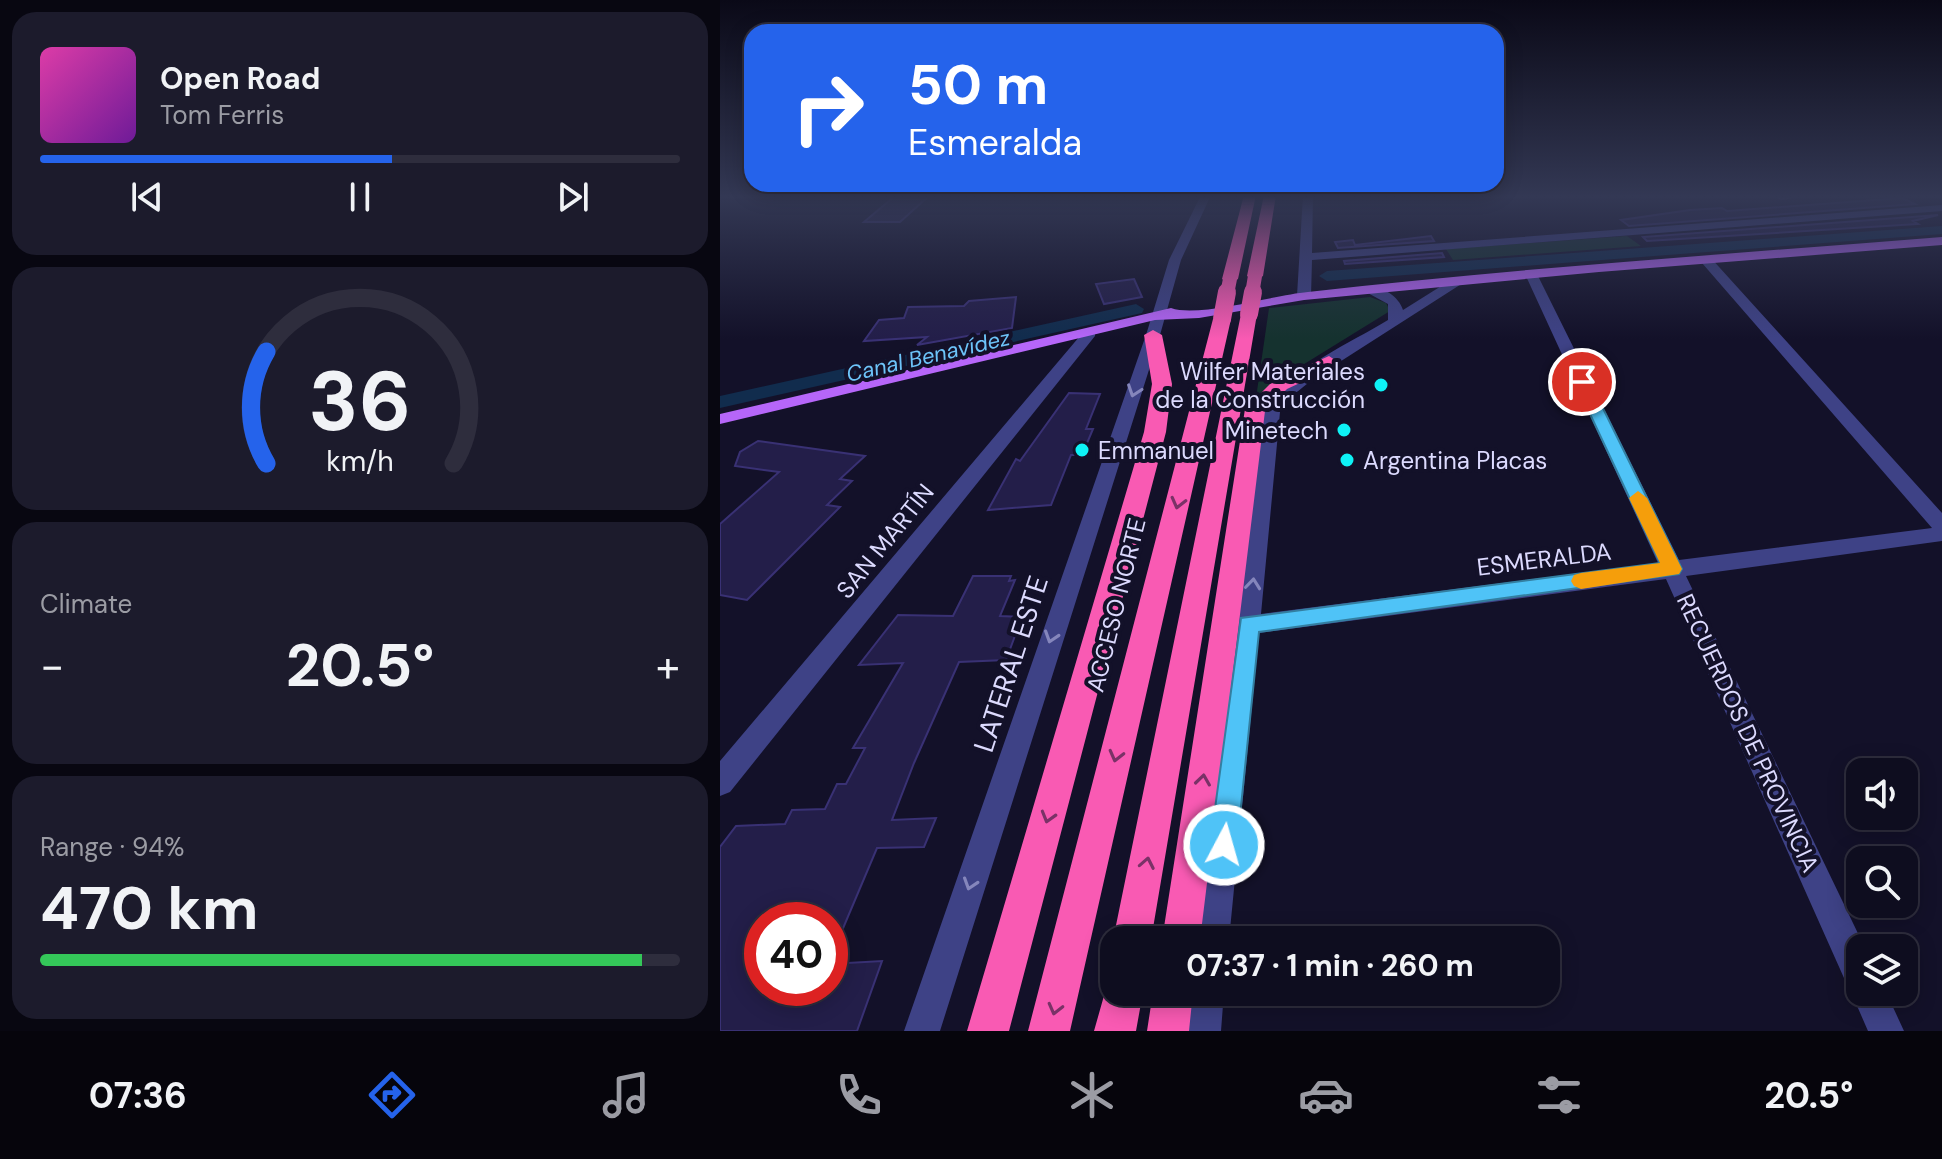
<!DOCTYPE html>
<html lang="en">
<head>
<meta charset="utf-8">
<style>
	:root { --surface:#0e0d1f; --page:#1c1b2c; --text:#f1f3f6; --muted:#9b9ca4; --line:#2e2d3d; --accent:#2563eb }
	body { margin:0; font-family:"DM Sans",sans-serif; background:var(--page); color:var(--text); height:100vh; display:flex; flex-direction:column; font-size:30px; white-space:nowrap }
	* { box-sizing:border-box; margin:0 }
	p { font-size:26px; color:var(--muted) }
	.icon { flex:none; width:44px; height:44px; fill:none; stroke:currentColor; stroke-width:2; stroke-linecap:round; stroke-linejoin:round }
	.map { position:relative; flex:1; overflow:hidden }
	.details { display:flex; flex-direction:column; gap:12px; padding:12px; background:#080711; width:720px }
	.details>* { flex:none }
	.top-card { position:absolute; left:24px; top:24px; width:760px; height:168px; border-radius:24px; box-shadow:0 4px 20px #0003,0 0 0 2px var(--line); background:#2563eb; color:#fff; overflow:hidden }
	.controls { position:absolute; left:1126px; top:758px; display:grid; gap:16px }
	.controls a { display:grid; place-items:center; width:72px; height:72px; border-radius:16px; background:var(--surface); box-shadow:0 4px 20px #0003,0 0 0 2px var(--line); font-size:40px }
	.speed { position:absolute; left:24px; top:902px; display:flex; gap:16px; font-size:40px; font-weight:700; text-align:center }
	.speed>* { display:grid; place-content:center; width:104px; height:104px; border-radius:50%; background:var(--surface); box-shadow:0 4px 20px #0003,0 0 0 2px var(--line); line-height:1 }
	.speed .limit { border:12px solid #d22; background:#fff; color:#111 }
	.pin { position:absolute; display:grid; place-items:center; width:68px; height:68px; color:#fff; margin:-34px; border:4px solid #fff; border-radius:50%; box-shadow:0 2px 8px #0007 }
	.me { position:absolute; width:88px; margin:-44px; rotate:6deg; stroke-linejoin:round; filter:drop-shadow(0 0 6px #0008) }
	.turn { display:flex; align-items:center; gap:28px; height:168px; padding:0 32px; font-size:36px }
	.turn .icon { width:104px; height:104px; stroke-width:2.5 }
	.turn b { display:block; font-size:56px; line-height:68px }
	.big { font-size:60px; font-weight:700; line-height:1.1 }
	.details .tile { flex:1; display:flex; flex-direction:column; justify-content:center; gap:12px; min-width:0; padding:0 28px; border-radius:24px; background:var(--page) }
	.details .dial { align-items:center; gap:0 }
	.dial svg { height:208px; overflow:visible; fill:none; stroke:var(--line); stroke-width:7; stroke-linecap:round; text-anchor:middle }
	.dial text { fill:var(--text); stroke:none }
	.song { display:flex; align-items:center; gap:24px }
	.cover { width:96px; height:96px; border-radius:12px; background:linear-gradient(135deg,hsl(320 70% 55%),hsl(280 70% 35%)) }
	.played { height:8px; border-radius:4px; background:linear-gradient(90deg,var(--accent) 55%,var(--line) 55%) }
	.keys { display:flex; justify-content:space-around; direction:ltr }
	.heat { display:flex; justify-content:space-between; align-items:center; font-size:44px; direction:ltr }
	.charge { height:12px; border-radius:6px; background:linear-gradient(90deg,#34c759 94%,var(--line) 0) }
	.trip { position:absolute; left:380px; top:926px; width:460px; height:80px; border-radius:24px; background:var(--surface); box-shadow:0 4px 20px #0003,0 0 0 2px var(--line); font-weight:700; line-height:80px; text-align:center }
	.tabs { display:flex; height:128px; justify-content:space-around; align-items:center; background:#06050c; color:var(--muted) }
	.tabs .icon { width:56px; height:56px }
	.tabs .on { color:var(--accent) }
	.tabs b { font-size:36px; color:var(--text) }
	main { display:flex; flex:1; min-height:0 }
	.map>svg:first-child { display:block }
</style>
</head>
<body>
<main>
<section class="details">
<div class="tile">
<div class="song"><i class="cover"></i><div><b>Open Road</b><p>Tom Ferris</p></div></div>
<div class="played"></div>
<div class="keys"><svg class="icon" aria-label="previous" viewBox="0 0 24 24"><path d="M18 5L8 12l10 7zM5 5v14"/></svg><svg class="icon" aria-label="pause" viewBox="0 0 24 24"><path d="M8 5v14M16 5v14"/></svg><svg class="icon" aria-label="next" viewBox="0 0 24 24"><path d="M6 5l10 7-10 7zM19 5v14"/></svg></div>
</div>
<div class="tile dial"><svg viewBox="0 0 100 80">
<path d="M14 69A42 42 0 1 1 86 69"/>
<path d="M14 69A42 42 0 0 1 14 26" stroke="#2563eb"/>
<text x="50" y="56" font-size="32" font-weight="700">36</text>
<text x="50" y="72" font-size="11">km/h</text>
</svg></div>
<div class="tile"><p>Climate</p>
<div class="heat"><a>−</a><b class="big">20.5°</b><a>+</a></div>
</div>
<div class="tile"><p>Range · 94%</p><b class="big">470 km</b><div class="charge"></div></div>
</section>
<div class="map">
<svg width="1222" height="1031" viewBox="0 0 1222 1031">
	<rect width="100%" height="100%" fill="#131129"/>
	<path fill="#15322f" d="M 907,236 L 921,246 L 733,260 L 726,249 Z
		M 650,297 L 666,303 L 670,311 L 581,366 L 536,398 L 549,308 Z"/>
	<g fill="none" stroke-linecap="round" stroke-linejoin="round">
		<path fill="#112c4d" fill-rule="evenodd" d="M 1222,226 L 1222,234 L 607,281 L 599,276 L 607,271 Z
			M 416,304 L 424,309 L 422,313 L 0,408 L 0,396 Z"/>
	</g>
	<path fill="#231e49" stroke="#393174" stroke-width="2" d="M 176,195 L 210,195 L 180,222 L 144,222 Z
		M 1182,198 L 1195,204 L 909,226 L 901,220 L 970,210 L 1002,208 L 1007,211 Z
		M 1218,215 L 1193,221 L 1198,224 L 927,241 L 923,237 Z
		M 711,236 L 714,241 L 618,248 L 615,242 L 633,240 L 635,245 Z
		M 722,253 L 724,257 L 625,264 L 624,261 Z
		M 414,279 L 422,297 L 384,304 L 376,284 Z
		M 296,297 L 292,328 L 197,345 L 207,337 L 144,341 L 159,320 L 184,318 L 188,307 L 244,306 L 249,301 Z
		M 349,393 L 380,394 L 366,429 L 373,429 L 362,455 L 351,455 L 331,505 L 268,510 L 296,459 L 300,461 Z
		M 38,441 L 145,456 L 120,479 L 132,481 L 107,505 L 120,507 L 27,600 L 0,595 L 0,524 L 59,472 L 15,466 L 20,452 Z
		M 253,576 L 291,576 L 289,581 L 295,580 L 280,616 L 302,617 L 286,660 L 239,662 L 194,763 L 172,820 L 216,818 L 204,847 L 157,848 L 110,959 L 110,920 L 42,920 L 42,988 L 110,988 L 110,964 L 162,961 L 137,1031 L 0,1031 L 0,847 L 16,826 L 65,824 L 72,810 L 105,809 L 117,784 L 126,784 L 145,748 L 133,748 L 183,663 L 139,665 L 178,615 L 233,616 Z"/>
	<g fill="none" stroke-linecap="round" stroke-linejoin="round">
		<path fill="#3e4286" fill-rule="evenodd" d="M 481,195 L 491,195 L 461,260 L 440,335 L 220,1031 L 184,1031 L 426,335 L 449,260 Z
			M 583,195 L 593,195 L 592,253 L 1222,205 L 1222,211 L 592,260 L 591,296 L 584,300 L 577,296 Z
			M 1058,195 L 1092,195 L 1062,200 L 1058,199 Z
			M 986,256 L 990,257 L 1222,513 L 1222,541 L 966,576 L 1145,948 L 1140,948 L 1140,992 L 1166,992 L 1184,1031 L 1148,1031 L 1131,992 L 1132,989 L 1128,987 L 946,579 L 539,633 L 509,940 L 477,940 L 544,412 C 571,368 625,346 668,320 L 668,304 L 646,292 L 646,286 C 661,285 679,296 683,310 L 734,278 L 746,281 L 593,379 L 577,392 L 560,412 L 541,614 L 938,563 L 805,274 L 811,270 L 817,274 L 959,560 L 1212,528 L 982,263 L 980,260 Z
			M 370,329 L 375,330 L 375,336 L 10,792 L 0,796 L 0,761 L 365,330 Z
			M 470,992 L 504,992 L 501,1031 L 465,1031 Z"/>
		<path fill="#b666f9" fill-rule="evenodd" d="M 1222,237 L 1222,245 L 879,272 L 584,300 L 479,318 L 435,320 L 0,424 L 0,414 L 451,308 C 479,318 553,295 588,292 C 798,268 1010,254 1222,237 Z"/>
		<path fill="#f95ab3" fill-rule="evenodd" d="M 524,195 L 536,195 L 518,279 L 510,284 L 502,279 Z
			M 544,195 L 556,195 L 543,276 L 535,281 L 527,276 Z
			M 529,309 L 537,314 L 431,940 L 394,940 L 394,944 L 393,940 L 521,314 Z
			M 502,314 L 511,319 L 350,1031 L 308,1031 L 493,319 Z
			M 433,330 L 442,335 L 452,384 L 446,432 L 289,1031 L 247,1031 L 424,432 L 432,384 L 424,335 Z
			M 609,356 L 618,362 L 616,366 L 567,389 L 545,411 L 480,940 L 442,940 L 525,409 L 553,381 Z
			M 394,975 L 394,992 L 423,992 L 416,1031 L 374,1031 L 389,978 Z
			M 433,992 L 473,992 L 469,1031 L 427,1031 Z"/>
		<path stroke="#f95ab3" stroke-width="14" d="M 507,294 L 510,279
			M 532,294 L 535,276"/>
		<path stroke="#f95ab3" stroke-width="18" d="M 529,314 L 533,292
			M 502,319 L 507,292"/>
	</g>
	<defs><path id="oneway-chevron" d="M-2-3.5L2.5 0L-2 3.5" fill="none" stroke-width="1.6" stroke-linecap="round" stroke-linejoin="round" transform="scale(2)"/></defs>
	<g stroke="#8586bc">
		<use href="#oneway-chevron" transform="translate(414 391) rotate(109)"/>
		<use href="#oneway-chevron" transform="translate(533 584) rotate(-84)"/>
		<use href="#oneway-chevron" transform="translate(331 637) rotate(108)"/>
		<use href="#oneway-chevron" transform="translate(250 884) rotate(108)"/>
	</g>
	<g stroke="#7a3267">
		<use href="#oneway-chevron" transform="translate(458 503) rotate(104)"/>
		<use href="#oneway-chevron" transform="translate(396 756) rotate(104)"/>
		<use href="#oneway-chevron" transform="translate(483 780) rotate(-82)"/>
		<use href="#oneway-chevron" transform="translate(328 817) rotate(106)"/>
		<use href="#oneway-chevron" transform="translate(427 863) rotate(-79)"/>
		<use href="#oneway-chevron" transform="translate(335 1009) rotate(104)"/>
	</g>
	<linearGradient id="sky" x2="0" y2="1"><stop stop-color="#0a0917"/><stop offset="0.58" stop-color="#333854"/><stop offset="1" stop-color="#333854" stop-opacity="0"/></linearGradient>
	<rect width="1222" height="339" fill="url(#sky)"/>
	<path fill="#4fc3f7" stroke="#337fa1" stroke-width="2" d="M 862,377 L 870,382 L 962,569 L 959,574 L 539,632 L 517,845 L 513,855 L 504,859 L 494,855 L 490,845 L 521,618 L 940,563 L 855,382 Z"/>
	<path fill="#f59e0b" d="M 918,491 L 927,498 L 962,569 L 959,574 L 861,589 L 854,586 L 851,581 L 854,575 L 861,573 L 940,563 L 909,498 Z"/>
	<g fill="#0ef2f6" stroke="#131129" stroke-width="3">
		<circle cx="661" cy="385" r="8"/>
		<circle cx="624" cy="430" r="8"/>
		<circle cx="362" cy="450" r="8"/>
		<circle cx="627" cy="460" r="8"/>
	</g>
	<g text-anchor="middle" dominant-baseline="central" stroke-width="8" stroke-linejoin="round" paint-order="stroke">
		<g font-size="22" font-style="italic" fill="#6dc4f9" stroke="#131129">
			<text transform="translate(208 356) rotate(-13)">Canal Benavídez</text>
		</g>
		<g font-size="24" fill="#dcdafe" stroke="#131129" text-anchor="end">
			<text x="645" y="371">Wilfer Materiales<tspan x="645" dy="28">de la Construcción</tspan></text>
			<text x="608" y="430">Minetech</text>
			<text x="378" y="450" text-anchor="start">Emmanuel</text>
			<text x="643" y="460" text-anchor="start">Argentina Placas</text>
		</g>
		<g font-size="24" fill="#dcdafe" stroke="#131129">
			<text transform="translate(165 541) rotate(-51)">SAN MARTÍN</text>
			<text transform="translate(824 559) rotate(-7)">ESMERALDA</text>
			<text transform="translate(396 605) rotate(-76)">ACCESO NORTE</text>
			<text transform="translate(1028 733) rotate(65)">RECUERDOS DE PROVINCIA</text>
		</g>
		<g font-size="28" fill="#dcdafe" stroke="#131129">
			<text transform="translate(291 664) rotate(-72)">LATERAL ESTE</text>
		</g>
	</g>
</svg>
<div class="controls">
<a><svg class="icon" aria-label="sound" viewBox="0 0 24 24"><path d="M4 9h4l5-4v14l-5-4H4zM17 9q2 3 0 6"/></svg></a>
<a><svg class="icon" aria-label="search" viewBox="0 0 24 24"><circle cx="10" cy="10" r="6"/><path d="M15 15l6 6"/></svg></a>
<a><svg class="icon" aria-label="layers" viewBox="0 0 24 24"><path d="M12 4l9 5-9 5-9-5zM3 14l9 5 9-5"/></svg></a>
</div>
<div class="speed"><div class="limit">40</div></div>
<div class="pin" style="left:862px;top:382px;background:#d93025"><svg class="icon" aria-label="arrive" viewBox="0 0 24 24"><path d="M6 21V4h12l-3 4 3 4H6"/></svg></div>
<svg class="me" style="left:504px;top:845px" viewBox="-20 -20 40 40"><circle r="17" fill="#4fc3f7" stroke="#fff" stroke-width="3"/><path d="M0-11L8 9 0 5-8 9z" fill="#fff"/></svg>
<div class="trip">07:37 · 1 min · 260 m</div>
<div class="top-card">
<div class="turn"><svg class="icon" aria-label="right" viewBox="0 0 24 24"><path d="M7 20v-9h11M14 6l5 5-5 5"/></svg><div><b>50 m</b>Esmeralda</div></div>
</div>
</div>
</main>
<nav class="tabs">
<b>07:36</b>
<svg class="icon on" aria-label="directions" viewBox="0 0 24 24"><path d="M12 3l9 9-9 9-9-9zM9 14v-3h6M13 9l2 2-2 2"/></svg>
<svg class="icon" aria-label="music" viewBox="0 0 24 24"><path d="M9 18V5l10-2v13"/><circle cx="6" cy="18" r="3"/><circle cx="16" cy="16" r="3"/></svg>
<svg class="icon" aria-label="phone" viewBox="0 0 24 24"><path d="M5 4h4l2 5-3 2q2 4 5 5l2-3 5 2v4C11 20 4 13 5 4z"/></svg>
<svg class="icon" aria-label="climate" viewBox="0 0 24 24"><path d="M12 3v18M4 7l16 10M4 17L20 7"/></svg>
<svg class="icon" aria-label="car" viewBox="0 0 24 24"><path d="M5 17H2v-5l4-1 3-4h7l3 4 3 1v5h-3M9 17h6M6 11h13"/><circle cx="7" cy="17" r="2"/><circle cx="17" cy="17" r="2"/></svg>
<svg class="icon" aria-label="filters" viewBox="0 0 24 24"><path d="M4 7h16M4 17h16"/><circle cx="9" cy="7" r="2"/><circle cx="15" cy="17" r="2"/></svg>
<b>20.5°</b>
</nav>
</body>
</html>
